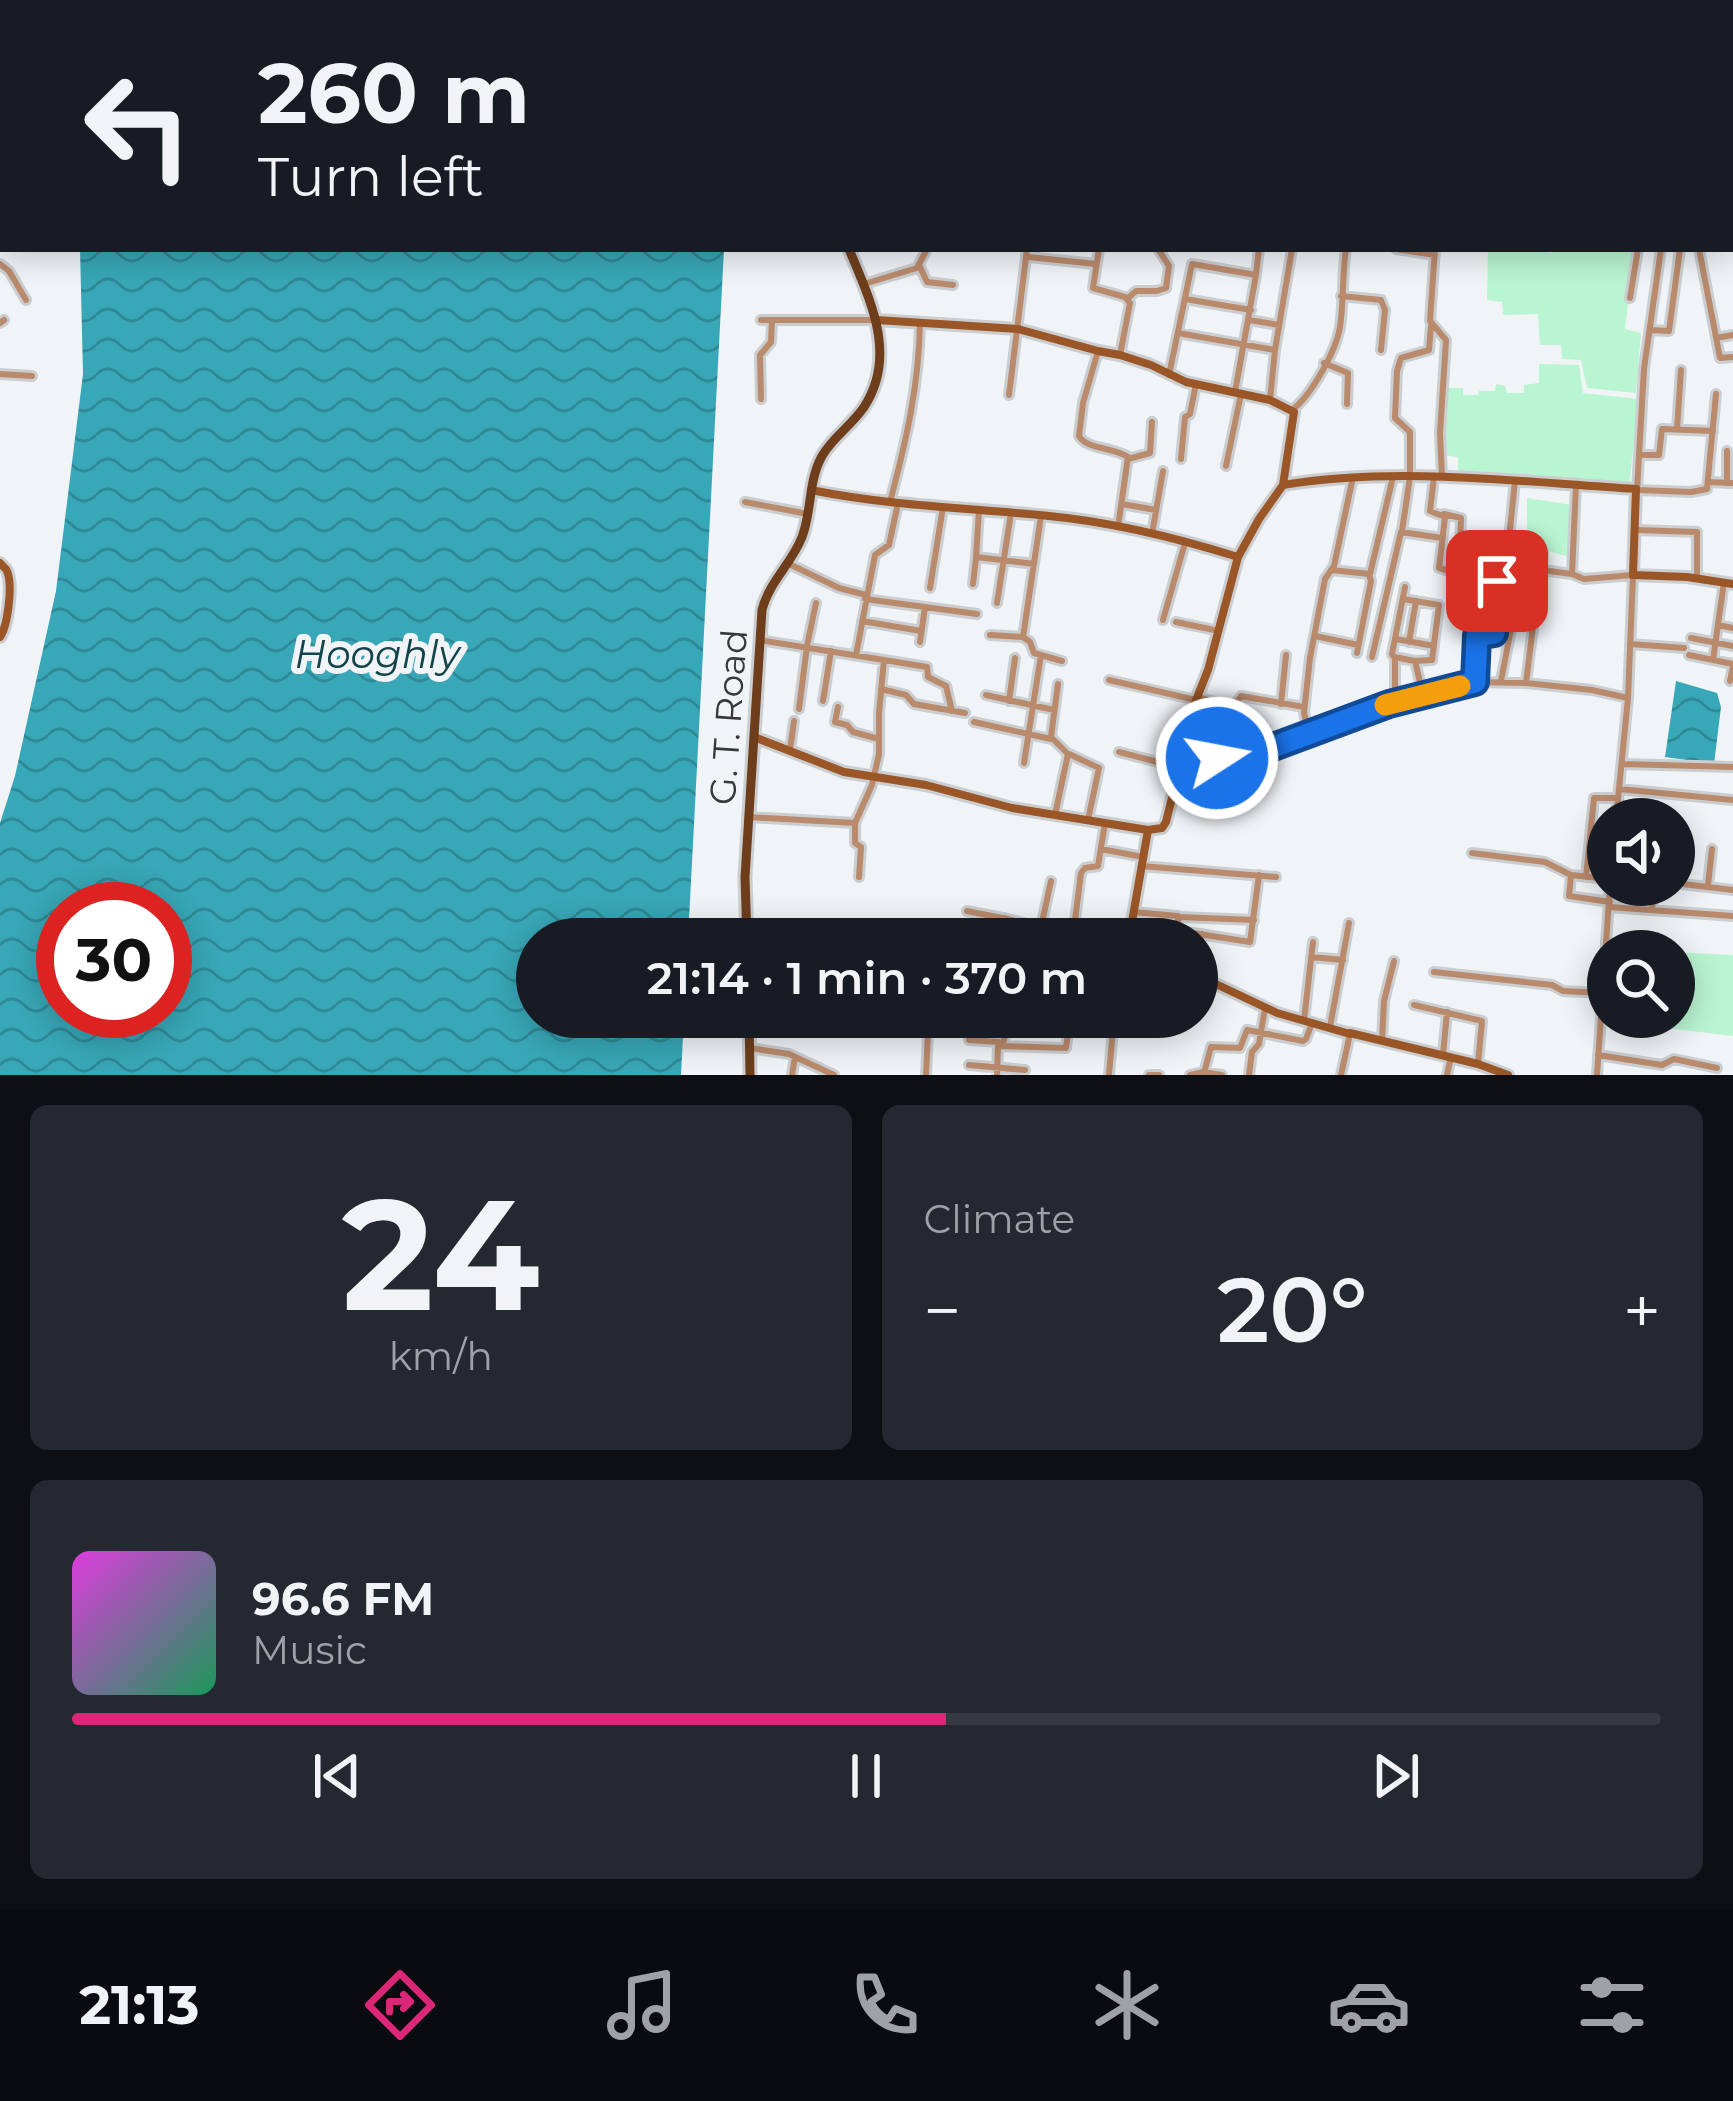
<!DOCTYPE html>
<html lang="en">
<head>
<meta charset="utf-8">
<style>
	:root { --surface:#171b24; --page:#242831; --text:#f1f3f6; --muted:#9ea1a6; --line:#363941; --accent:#db2777 }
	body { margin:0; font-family:Montserrat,sans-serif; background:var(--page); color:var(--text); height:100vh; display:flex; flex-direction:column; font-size:45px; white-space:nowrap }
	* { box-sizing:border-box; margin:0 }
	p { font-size:39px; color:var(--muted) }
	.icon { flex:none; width:66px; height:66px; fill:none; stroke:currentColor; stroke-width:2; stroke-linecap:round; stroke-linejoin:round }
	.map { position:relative; height:1075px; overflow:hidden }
	.panel { display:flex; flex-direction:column; gap:30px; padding:30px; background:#0d0f14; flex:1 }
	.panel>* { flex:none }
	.top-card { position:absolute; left:0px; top:0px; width:1734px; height:252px; box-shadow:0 6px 30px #0003; background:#171b24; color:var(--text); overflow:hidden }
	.tools { position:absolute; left:1587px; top:798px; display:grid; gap:24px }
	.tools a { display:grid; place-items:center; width:108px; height:108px; border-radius:50%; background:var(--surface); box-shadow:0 6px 30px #0003; font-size:60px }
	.speed { position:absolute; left:36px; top:882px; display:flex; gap:24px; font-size:60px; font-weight:700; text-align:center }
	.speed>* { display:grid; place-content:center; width:156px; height:156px; border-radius:50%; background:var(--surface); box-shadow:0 6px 30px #0003; line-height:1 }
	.speed .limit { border:18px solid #d22; background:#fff; color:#111 }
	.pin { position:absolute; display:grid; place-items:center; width:102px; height:102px; color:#fff; margin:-51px; border-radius:24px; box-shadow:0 6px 18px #0006 }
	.me { position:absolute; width:132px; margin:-66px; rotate:79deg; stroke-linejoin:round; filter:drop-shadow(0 0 9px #0008) }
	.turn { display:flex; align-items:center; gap:42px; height:252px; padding:0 60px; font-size:54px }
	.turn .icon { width:156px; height:156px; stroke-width:2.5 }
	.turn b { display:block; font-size:84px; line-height:102px }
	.big { font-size:90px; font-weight:600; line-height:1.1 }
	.panel .tile { flex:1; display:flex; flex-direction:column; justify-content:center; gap:18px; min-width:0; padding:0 42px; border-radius:18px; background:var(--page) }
	.panel .dial { align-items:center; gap:0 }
	.dial b { font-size:156px; line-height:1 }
	.song { display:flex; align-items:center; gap:36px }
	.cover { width:144px; height:144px; border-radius:18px; background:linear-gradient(135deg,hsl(300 70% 55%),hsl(150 70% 35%)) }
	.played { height:12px; border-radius:6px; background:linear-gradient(90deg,var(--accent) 55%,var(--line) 55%) }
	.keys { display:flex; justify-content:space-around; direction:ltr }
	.heat { display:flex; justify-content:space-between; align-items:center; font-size:66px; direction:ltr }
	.panel .tiles { flex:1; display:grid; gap:30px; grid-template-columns:1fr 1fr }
	.tile:last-child { grid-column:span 2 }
	.trip { position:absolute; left:516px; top:918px; width:702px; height:120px; border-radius:60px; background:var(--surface); box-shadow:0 6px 30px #0003; font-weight:600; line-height:120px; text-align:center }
	.menu { display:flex; height:192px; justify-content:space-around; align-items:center; background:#090b0e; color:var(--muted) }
	.menu .icon { width:84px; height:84px }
	.menu .current { color:var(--accent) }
	.menu b { font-size:54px; color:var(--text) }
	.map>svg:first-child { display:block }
</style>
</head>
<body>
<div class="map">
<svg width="1733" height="1075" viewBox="0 0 1733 1075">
	<defs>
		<pattern id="water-waves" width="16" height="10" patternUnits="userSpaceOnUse" patternTransform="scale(3)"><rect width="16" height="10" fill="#38a7b7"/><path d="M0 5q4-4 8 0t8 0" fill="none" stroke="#308996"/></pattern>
	</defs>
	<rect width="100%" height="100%" fill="#f0f4f7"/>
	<path fill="#b9f5d1" d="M 1488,249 L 1530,249 L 1552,253 L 1553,249 L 1635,249 L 1625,329 L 1641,333 L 1636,393 L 1587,388 L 1581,360 L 1562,359 L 1561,345 L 1540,345 L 1538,314 L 1503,315 L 1502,302 L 1487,300 Z
		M 1539,364 L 1579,365 L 1583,393 L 1638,399 L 1629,489 L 1458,476 L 1458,457 L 1442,455 L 1444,388 L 1463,388 L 1463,395 L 1478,395 L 1479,391 L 1495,391 L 1496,384 L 1505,386 L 1507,393 L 1524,393 L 1524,385 L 1539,383 Z
		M 1527,498 L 1573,505 L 1573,558 L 1527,545 Z
		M 1674,952 L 1733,955 L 1733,1036 L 1608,1021 L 1608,1017 L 1674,1017 Z"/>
	<path fill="url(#water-waves)" fill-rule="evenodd" d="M 60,0 L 736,0 L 736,3 L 61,3 Z
		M 80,249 L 724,249 L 688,939 L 537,939 L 537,1017 L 684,1017 L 681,1075 L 0,1075 L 0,823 L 15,776 L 56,591 L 83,374 ZM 165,909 L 165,1011 L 63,1011 L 63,909 Z
		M 1676,681 L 1717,693 L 1721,707 L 1714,764 L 1665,757 Z"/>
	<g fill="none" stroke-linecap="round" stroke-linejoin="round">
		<defs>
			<path id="street" d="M 838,0 L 841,3
				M 974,0 L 989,3
				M 1501,0 L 1503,3
				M 1600,0 L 1603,3
				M 938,3 L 939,0
				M 1055,3 L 1055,0
				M 1196,3 L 1196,0
				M 1295,3 L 1296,0
				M 1360,3 L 1361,0
				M 1377,3 L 1377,0
				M 1392,3 L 1393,0
				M 1424,3 L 1425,0
				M 1488,3 L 1489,0
				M 1731,100 L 1733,103
				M 1731,179 L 1733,186
				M 0,214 L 3,214
				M 1099,249 L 1093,288 L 1125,297 L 1130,303 L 1120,355
				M 1396,249 L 1435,255
				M 1435,249 L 1430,321 L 1446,340 L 1440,433 L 1442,477
				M 1661,249 L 1644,369 L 1637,490 L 1691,492 L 1707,489 L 1716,394
				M 1699,249 L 1720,358 L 1733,357
				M 1028,257 L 1096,264
				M 0,264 L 9,271 L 26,300
				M 919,265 L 927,282 L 953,285
				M 864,284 L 917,268 L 927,249
				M 1341,296 L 1381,300 L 1385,310 L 1381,350
				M 1630,298 L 1638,249
				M 1127,299 L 1136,291 L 1157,291 L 1166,288 L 1169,266 L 1158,249
				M 1185,299 L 1251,310
				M 761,320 L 873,320
				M 1249,320 L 1279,325
				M 0,323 L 4,320
				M 1650,330 L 1669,331 L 1680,249
				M 1178,333 L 1275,350
				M 1716,338 L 1733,335
				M 1098,351 L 1083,403 L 1079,436 C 1087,450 1114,447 1128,457 L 1118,527
				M 1324,363 L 1348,373 L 1347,404
				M 0,374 L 32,376
				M 1169,375 L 1192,264 L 1256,275 L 1259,249
				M 1235,392 L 1256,275
				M 1009,395 L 1027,249
				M 761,399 L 760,355 L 771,342 L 772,320
				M 1270,400 L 1275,350 L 1292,249
				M 1292,410 C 1311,396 1336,351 1340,327 C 1344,301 1342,275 1346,249
				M 1677,429 L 1681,370
				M 1639,455 L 1659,455 L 1662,429 L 1713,431
				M 1128,459 L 1150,453 L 1152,422
				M 1181,459 L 1185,417 L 1190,414 L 1196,384
				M 1226,466 L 1241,394
				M 1434,477 L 1430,511 L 1445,517 L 1439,568 L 1467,576 L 1497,577 L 1494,633 L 1477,636
				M 1708,482 L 1733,483
				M 1727,483 L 1727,451
				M 1576,485 L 1572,574 L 1584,579 L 1633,575 L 1628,698 L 1616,819
				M 745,502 L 808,514
				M 890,502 C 906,442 919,385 920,323
				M 1122,504 L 1156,510
				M 1444,514 L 1461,518 L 1459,574
				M 1636,530 L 1697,532 L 1697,579
				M 1402,531 L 1410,477 L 1410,432 L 1395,418 L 1397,371 L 1401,358 L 1429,350 L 1431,326
				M 1152,534 L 1163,471
				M 976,557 L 979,510
				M 787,563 L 839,588 L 866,595
				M 1331,570 L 1370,574 L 1393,477
				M 1542,570 L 1572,574
				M 1497,576 L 1507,558 L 1515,481
				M 973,584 L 976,557 L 1034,564
				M 1405,587 L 1392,654 L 1394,657 L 1415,661 L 1423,695
				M 930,588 L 943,507
				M 865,599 L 977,614
				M 1403,599 L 1439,605 L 1432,660 L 1415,661
				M 997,603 L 1011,513
				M 1163,620 L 1185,543
				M 862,621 L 921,631
				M 1176,622 L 1219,631
				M 1718,625 L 1733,628
				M 990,635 L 1023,637 L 1041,516
				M 1315,636 L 1358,645
				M 1023,637 L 1030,642 L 1034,653 L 1062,661
				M 1691,638 L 1733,646
				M 1396,639 L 1434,646
				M 920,642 L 925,607
				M 1409,642 L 1416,601
				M 1630,644 L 1684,648
				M 1357,653 L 1371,581 L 1369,575
				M 856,655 L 875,555 L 889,545 L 898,503
				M 1689,655 L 1733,664
				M 1372,657 L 1401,532 L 1442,538
				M 884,660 L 927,667 L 928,677 L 946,686 L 952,711
				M 1713,660 L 1724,582
				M 1109,680 L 1196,700
				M 1501,681 L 1516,603
				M 1730,681 L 1733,666
				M 1475,682 L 1478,578
				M 1526,683 L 1536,603 L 1540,591 L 1543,552
				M 881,689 L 906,695 L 914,704 L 965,713
				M 986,695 L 1054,710
				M 1197,697 L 1233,707 L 1241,696 L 1304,707
				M 823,701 L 831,651
				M 1009,701 L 1015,658
				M 1395,701 L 1395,657
				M 1281,704 L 1286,655
				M 838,707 L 835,722 L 847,725 L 853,732 L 879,739
				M 799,709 L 807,646 L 816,603
				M 974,722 L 1051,739
				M 1308,734 L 1304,712 L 1310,658 L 1325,579 L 1334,566 L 1353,477
				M 790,750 L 794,721
				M 1119,752 L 1181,768
				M 1069,754 L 1099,768 L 1088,820
				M 1024,763 L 1041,655
				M 1183,763 L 1262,751 L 1389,704 L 1475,682 L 1526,683 L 1592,690 L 1628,698
				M 1623,764 L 1733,767
				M 1619,789 L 1733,800
				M 1055,815 L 1068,754 L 1051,737 L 1058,684
				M 748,817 L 855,823 L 872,785 L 879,754 L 879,713 L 884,660 L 759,640
				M 855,823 L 855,843 L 861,847 L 859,877
				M 1101,849 L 1143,857
				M 1472,853 L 1545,862 L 1571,875 L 1569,896 L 1610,902
				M 1141,866 L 1276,877
				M 1571,875 L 1608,879
				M 1586,877 L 1594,798 L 1618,798
				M 1674,883 L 1733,890
				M 1708,885 L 1712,849
				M 1609,907 L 1733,916
				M 1652,910 L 1655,885
				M 967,911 L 1002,918
				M 1133,912 L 1178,916 L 1178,928 L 1180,931 L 1250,942 L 1259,875
				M 1179,917 L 1254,920
				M 1041,927 L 1051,881
				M 1073,936 L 1081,873 L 1085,868 L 1098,866 L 1105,823
				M 909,939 L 910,935
				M 993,939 L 999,921 L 1004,918 L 1082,939
				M 1197,955 L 1202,934
				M 1311,957 L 1343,960
				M 1434,972 L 1552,985 L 1563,991 L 1602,993
				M 1414,1005 L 1482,1021 L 1478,1064
				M 815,1017 L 860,1025 L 863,1017
				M 968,1017 L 969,1040 L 999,1042
				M 1085,1017 L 1114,1024
				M 1304,1020 L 1313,942
				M 860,1025 L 928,1033 L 930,1017
				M 1330,1027 L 1349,923
				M 885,1030 L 889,1017
				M 1382,1041 L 1384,1001 L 1394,961
				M 998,1046 L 1066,1048 L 1070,1017
				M 750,1048 L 789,1054 L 834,1075
				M 1443,1055 L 1447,1012
				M 1598,1055 L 1662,1065 L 1674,1059 L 1717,1068
				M 969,1065 L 1025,1070
				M 1204,1073 L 1211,1047 L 1240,1048 L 1247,1030 L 1303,1041 L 1306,1039 L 1312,1023
				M 792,1075 L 795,1057
				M 926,1075 L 928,1033
				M 997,1075 L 998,1046 L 1004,1041 L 1007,1017
				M 1109,1075 L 1114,1017
				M 1149,1075 L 1159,1075
				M 1190,1075 L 1203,1072 L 1222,1075
				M 1249,1075 L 1252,1052 L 1259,1044 L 1265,1008
				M 1341,1075 L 1350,1034
				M 1447,1075 L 1451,1057
				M 1597,1075 L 1610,885"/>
			<path id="secondary" d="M 877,320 L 1018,329 L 1098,351 L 1120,355 L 1151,365 L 1186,382 L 1270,400 L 1294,412 L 1283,485 L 1259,519 L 1238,557 L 1208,670 L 1196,700 L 1166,822 L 1162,828 L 1148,830 L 1129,939
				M 1283,485 C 1399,466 1519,482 1636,489 L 1633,575 L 1687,577 L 1733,584
				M 811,490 C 890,506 970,508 1049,516 C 1113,522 1177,538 1238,557
				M 0,563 C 2,566 6,568 7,571 C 13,585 8,625 0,637
				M 754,737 L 844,772 L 926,785 L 1012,808 L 1148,830
				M 1197,975 L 1277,1013 L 1350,1034
				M 1350,1033 L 1478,1064 L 1508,1075"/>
			<path id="primary" d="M 846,3 L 846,0
				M 747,939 L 745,877 L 762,610 C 769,582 792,563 802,537 C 812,511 808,481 822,456 C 832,438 852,425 864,407 C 898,355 870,300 849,249
				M 749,1017 L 750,1075"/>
		</defs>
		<use href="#street" stroke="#cbced1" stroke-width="12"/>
		<use href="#secondary" stroke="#cbced1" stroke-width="14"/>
		<use href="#primary" stroke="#cbced1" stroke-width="15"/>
		<use href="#street" stroke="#ba8a6c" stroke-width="6"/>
		<use href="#secondary" stroke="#9a5626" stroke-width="8"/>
		<use href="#primary" stroke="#6e3e1c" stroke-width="9"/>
	</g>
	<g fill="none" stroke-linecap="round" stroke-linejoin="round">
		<defs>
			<path id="route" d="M 1217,758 L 1268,749 L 1389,704 L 1475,682 L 1477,636 L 1494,633 L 1497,581"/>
		</defs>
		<use href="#route" stroke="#114b97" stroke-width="30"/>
		<use href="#route" stroke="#1a73e8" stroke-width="21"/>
		<path stroke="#f59e0b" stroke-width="21" d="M 1385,705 L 1460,686"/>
	</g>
	<g text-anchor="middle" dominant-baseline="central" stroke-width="12" stroke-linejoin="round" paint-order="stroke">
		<g font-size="36" fill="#373839" stroke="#f0f4f7">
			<text transform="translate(728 717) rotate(-86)">G. T. Road</text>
		</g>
		<g font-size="39" font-style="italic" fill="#13444a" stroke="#f0f4f7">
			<text x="377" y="654">Hooghly</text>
		</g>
	</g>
</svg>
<div class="tools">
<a><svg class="icon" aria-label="sound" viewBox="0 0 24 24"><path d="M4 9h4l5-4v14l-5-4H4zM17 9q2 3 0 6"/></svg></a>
<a><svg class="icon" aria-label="search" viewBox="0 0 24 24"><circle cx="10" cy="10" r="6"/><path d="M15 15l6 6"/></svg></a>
</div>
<div class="speed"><div class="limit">30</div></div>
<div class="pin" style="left:1497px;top:581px;background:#d93025"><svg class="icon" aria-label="arrive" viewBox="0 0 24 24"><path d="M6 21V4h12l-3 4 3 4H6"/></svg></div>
<svg class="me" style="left:1217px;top:758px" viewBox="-20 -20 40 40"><circle r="17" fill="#1a73e8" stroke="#fff" stroke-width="3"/><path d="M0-11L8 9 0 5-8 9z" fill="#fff"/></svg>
<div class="trip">21:14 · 1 min · 370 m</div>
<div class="top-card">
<div class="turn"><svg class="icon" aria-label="left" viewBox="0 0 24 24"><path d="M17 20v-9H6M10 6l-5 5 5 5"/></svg><div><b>260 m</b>Turn left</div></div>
</div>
</div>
<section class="panel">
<div class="tiles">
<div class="tile dial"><b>24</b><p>km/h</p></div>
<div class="tile"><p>Climate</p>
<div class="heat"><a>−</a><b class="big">20°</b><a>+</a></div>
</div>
<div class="tile">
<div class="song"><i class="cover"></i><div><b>96.6 FM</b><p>Music</p></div></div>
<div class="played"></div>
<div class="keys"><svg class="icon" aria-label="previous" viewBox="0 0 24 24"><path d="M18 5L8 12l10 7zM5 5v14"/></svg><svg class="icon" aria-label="pause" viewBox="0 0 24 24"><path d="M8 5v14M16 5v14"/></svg><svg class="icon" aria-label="next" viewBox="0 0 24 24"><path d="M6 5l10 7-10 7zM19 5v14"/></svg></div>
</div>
</div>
</section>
<nav class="menu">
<b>21:13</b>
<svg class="icon current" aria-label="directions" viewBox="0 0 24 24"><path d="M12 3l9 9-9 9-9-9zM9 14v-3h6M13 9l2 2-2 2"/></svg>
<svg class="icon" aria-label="music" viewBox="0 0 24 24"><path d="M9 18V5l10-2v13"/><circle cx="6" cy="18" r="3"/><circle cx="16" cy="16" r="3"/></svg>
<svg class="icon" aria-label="phone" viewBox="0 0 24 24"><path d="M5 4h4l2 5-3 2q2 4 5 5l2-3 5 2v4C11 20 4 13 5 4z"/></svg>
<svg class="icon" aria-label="climate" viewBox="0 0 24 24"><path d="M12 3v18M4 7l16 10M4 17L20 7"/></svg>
<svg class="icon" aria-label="car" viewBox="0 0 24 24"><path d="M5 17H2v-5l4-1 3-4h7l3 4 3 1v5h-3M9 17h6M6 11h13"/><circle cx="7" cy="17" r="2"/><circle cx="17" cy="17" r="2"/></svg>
<svg class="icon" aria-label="filters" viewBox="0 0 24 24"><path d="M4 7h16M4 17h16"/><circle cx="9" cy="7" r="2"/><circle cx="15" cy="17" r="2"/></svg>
</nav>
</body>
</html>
